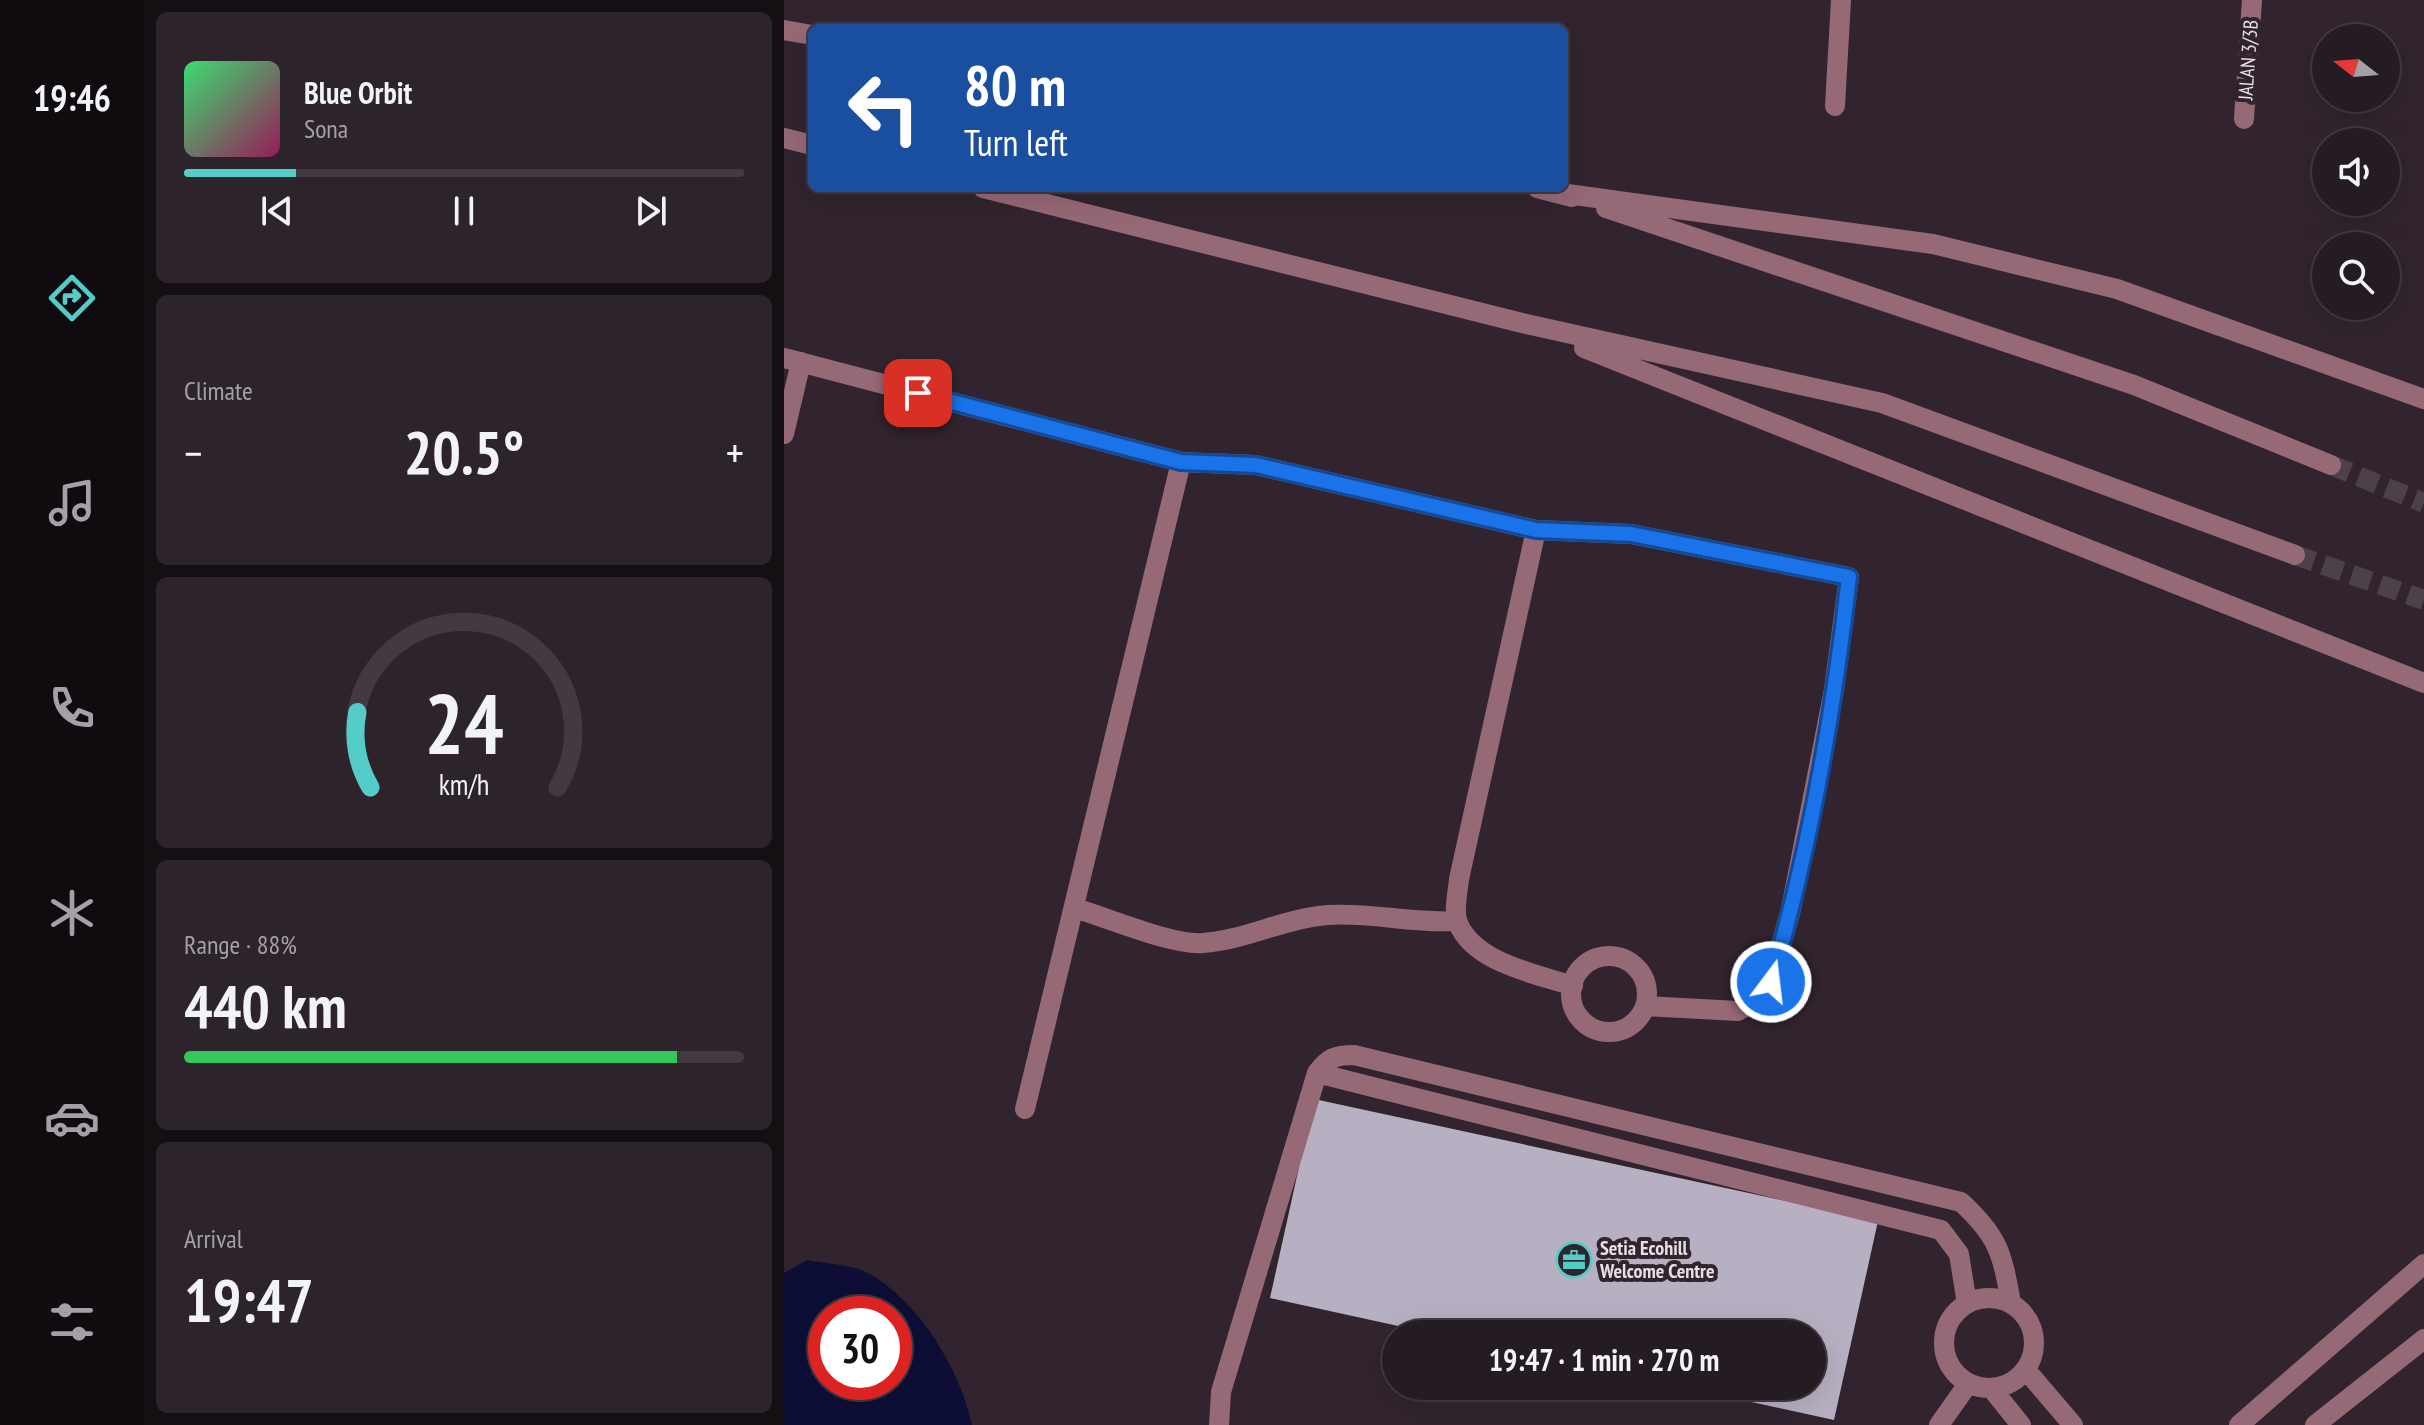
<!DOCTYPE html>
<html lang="en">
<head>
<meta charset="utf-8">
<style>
	:root { --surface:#251b23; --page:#2d242b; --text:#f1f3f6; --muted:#a3a1a6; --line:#423941; --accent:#54cdc8 }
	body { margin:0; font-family:"PT Sans Narrow",sans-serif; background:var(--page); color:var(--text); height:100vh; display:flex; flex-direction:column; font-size:30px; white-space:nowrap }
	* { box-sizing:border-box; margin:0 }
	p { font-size:26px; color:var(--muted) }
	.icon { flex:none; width:44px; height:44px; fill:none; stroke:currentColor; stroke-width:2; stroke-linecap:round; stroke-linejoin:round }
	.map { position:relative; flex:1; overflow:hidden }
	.drawer { display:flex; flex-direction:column; gap:12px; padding:12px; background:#140f13; width:640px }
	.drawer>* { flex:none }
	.guide { position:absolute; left:24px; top:24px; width:760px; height:168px; border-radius:12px; box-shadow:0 8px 32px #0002,0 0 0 2px var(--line); background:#1a4fa0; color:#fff; overflow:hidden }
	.needle { width:52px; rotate:287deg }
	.tools { position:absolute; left:1528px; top:24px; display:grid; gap:16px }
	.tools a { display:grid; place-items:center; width:88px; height:88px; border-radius:50%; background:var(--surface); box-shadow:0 8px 32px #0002,0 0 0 2px var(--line); font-size:40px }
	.speed { position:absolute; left:24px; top:1296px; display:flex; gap:16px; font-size:40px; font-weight:700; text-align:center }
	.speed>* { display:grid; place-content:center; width:104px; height:104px; border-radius:50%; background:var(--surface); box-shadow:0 8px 32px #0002,0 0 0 2px var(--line); line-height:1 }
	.speed .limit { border:12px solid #d22; background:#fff; color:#111 }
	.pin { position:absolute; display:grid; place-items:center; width:68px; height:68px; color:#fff; margin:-34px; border-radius:16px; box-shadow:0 4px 12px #0006 }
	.me { position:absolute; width:88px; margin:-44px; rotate:15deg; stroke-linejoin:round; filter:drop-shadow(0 0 6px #0008) }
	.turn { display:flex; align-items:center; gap:28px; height:168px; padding:0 24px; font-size:36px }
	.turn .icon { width:104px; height:104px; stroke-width:2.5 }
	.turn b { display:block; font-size:56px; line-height:68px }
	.big { font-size:60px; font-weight:700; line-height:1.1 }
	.drawer .widget { flex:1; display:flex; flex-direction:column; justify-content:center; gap:12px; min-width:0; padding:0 28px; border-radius:12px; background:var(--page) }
	.drawer .dial { align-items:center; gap:0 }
	.dial svg { height:208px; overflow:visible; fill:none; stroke:var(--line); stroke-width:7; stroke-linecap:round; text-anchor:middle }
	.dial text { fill:var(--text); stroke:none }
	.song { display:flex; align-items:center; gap:24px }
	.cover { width:96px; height:96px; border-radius:12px; background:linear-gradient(135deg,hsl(140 70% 55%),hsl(330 70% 35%)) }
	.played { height:8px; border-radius:4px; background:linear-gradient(90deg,var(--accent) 20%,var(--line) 20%) }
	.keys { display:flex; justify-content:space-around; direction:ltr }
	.heat { display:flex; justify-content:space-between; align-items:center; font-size:44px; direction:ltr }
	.charge { height:12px; border-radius:6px; background:linear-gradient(90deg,#34c759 88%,var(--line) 0) }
	.trip { position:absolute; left:598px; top:1320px; width:444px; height:80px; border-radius:40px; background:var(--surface); box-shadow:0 8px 32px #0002,0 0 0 2px var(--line); font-weight:700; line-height:80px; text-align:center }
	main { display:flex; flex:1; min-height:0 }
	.tab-bar { display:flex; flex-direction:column; width:144px; justify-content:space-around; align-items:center; background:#0f0b0e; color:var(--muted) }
	.tab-bar .icon { width:56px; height:56px }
	.tab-bar .on { color:var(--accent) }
	.tab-bar b { font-size:36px; color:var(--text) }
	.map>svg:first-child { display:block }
</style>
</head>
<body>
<main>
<nav class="tab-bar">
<b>19:46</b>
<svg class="icon on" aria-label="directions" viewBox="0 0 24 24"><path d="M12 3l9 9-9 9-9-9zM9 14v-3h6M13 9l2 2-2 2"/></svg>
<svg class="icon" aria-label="music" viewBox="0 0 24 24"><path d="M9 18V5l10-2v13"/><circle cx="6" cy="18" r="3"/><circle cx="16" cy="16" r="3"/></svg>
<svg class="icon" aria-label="phone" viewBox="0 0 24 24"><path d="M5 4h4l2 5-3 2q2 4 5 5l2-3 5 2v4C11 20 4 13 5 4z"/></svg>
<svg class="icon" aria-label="climate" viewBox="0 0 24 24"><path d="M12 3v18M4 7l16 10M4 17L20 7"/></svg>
<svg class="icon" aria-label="car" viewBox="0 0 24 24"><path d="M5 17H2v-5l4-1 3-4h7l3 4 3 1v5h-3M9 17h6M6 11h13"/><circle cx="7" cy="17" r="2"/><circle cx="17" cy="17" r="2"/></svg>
<svg class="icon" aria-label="filters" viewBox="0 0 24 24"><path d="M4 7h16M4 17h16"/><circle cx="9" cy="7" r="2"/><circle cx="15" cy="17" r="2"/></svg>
</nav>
<section class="drawer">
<div class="widget">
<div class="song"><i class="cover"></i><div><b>Blue Orbit</b><p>Sona</p></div></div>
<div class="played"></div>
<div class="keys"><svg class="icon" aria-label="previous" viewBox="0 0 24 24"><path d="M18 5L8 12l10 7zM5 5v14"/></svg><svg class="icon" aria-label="pause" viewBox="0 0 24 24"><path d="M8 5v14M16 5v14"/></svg><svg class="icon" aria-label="next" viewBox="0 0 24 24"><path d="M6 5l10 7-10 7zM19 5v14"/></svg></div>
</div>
<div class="widget"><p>Climate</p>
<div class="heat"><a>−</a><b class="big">20.5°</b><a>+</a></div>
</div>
<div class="widget dial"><svg viewBox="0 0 100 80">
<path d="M14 69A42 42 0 1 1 86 69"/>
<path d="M14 69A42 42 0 0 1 9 40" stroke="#54cdc8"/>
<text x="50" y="56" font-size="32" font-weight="700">24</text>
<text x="50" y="72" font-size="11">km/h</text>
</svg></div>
<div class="widget"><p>Range · 88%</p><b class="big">440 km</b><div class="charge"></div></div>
<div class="widget"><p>Arrival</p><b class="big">19:47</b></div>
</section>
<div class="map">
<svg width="1640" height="1425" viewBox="0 0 1640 1425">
	<rect width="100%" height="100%" fill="#31242f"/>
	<path fill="#0d0e36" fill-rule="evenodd" d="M 23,1260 C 41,1264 68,1264 84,1273 C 135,1301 176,1369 188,1425 L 0,1425 L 0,1273 ZM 42,1314 L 110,1314 L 110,1382 L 42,1382 Z"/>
	<path fill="#b6b0c2" d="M 530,1099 L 1094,1221 L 1050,1420 L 898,1387 L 1028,1386 L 1028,1334 L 651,1334 L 486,1298 Z"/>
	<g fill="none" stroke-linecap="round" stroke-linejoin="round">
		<path stroke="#4c404a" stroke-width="20" stroke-dasharray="20 10" stroke-linecap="butt" d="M 1547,465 L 1640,503
			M 1511,555 L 1640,600"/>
		<path stroke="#966976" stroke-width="20" d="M 0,30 L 28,35
			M 1051,106 L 1057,0
			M 1460,119 L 1468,0
			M 0,138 L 28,145
			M 199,188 L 738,323 L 1098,403 L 1511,555
			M 753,188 L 788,197
			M 776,193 L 1149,244 L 1333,289 L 1640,399
			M 822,208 L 1350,385 L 1547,465
			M 800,348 L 1640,683
			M 0,358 L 397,462 L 472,465 L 752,530 L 847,534 L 1065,577 L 1050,690 L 1007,909 L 987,982 L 971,1001 L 954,1011 L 861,1006
			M 0,434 L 17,362
			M 752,530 L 675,879 C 674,891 669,912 674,923 C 690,963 753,974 789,986
			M 290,908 C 322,917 389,946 419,943 C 462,940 501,918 544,915 C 587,912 630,924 673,921
			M787 994a38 38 0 1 1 76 0a38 38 0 1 1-76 0Z
			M 533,1073 L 1157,1230 L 1175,1254 L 1183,1304
			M 241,1109 L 397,462
			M1160 1343a45 45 0 1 1 90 0a45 45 0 1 1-90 0Z
			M 1242,1370 L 1289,1425
			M 1208,1389 L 1237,1425
			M 435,1425 L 437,1392 L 533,1073 C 544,1058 551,1055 570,1055 L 1177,1202 C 1215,1237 1218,1253 1227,1303
			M 1155,1425 L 1184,1384
			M 1455,1425 L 1640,1264
			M 1531,1425 L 1640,1339"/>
	</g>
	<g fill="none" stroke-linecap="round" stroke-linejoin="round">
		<defs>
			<path id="route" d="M 134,393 L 397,462 L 472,465 L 752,530 L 847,534 L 1065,577 C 1050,710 1025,852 987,982"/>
		</defs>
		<use href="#route" stroke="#114b97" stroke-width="20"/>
		<use href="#route" stroke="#1a73e8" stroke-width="14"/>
	</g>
	<defs>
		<symbol id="office-ring" viewBox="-11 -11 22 22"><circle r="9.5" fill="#31242f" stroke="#54cdc8" stroke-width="1.5"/><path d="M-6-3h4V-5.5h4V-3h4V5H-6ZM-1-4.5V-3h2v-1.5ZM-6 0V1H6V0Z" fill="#54cdc8"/></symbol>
	</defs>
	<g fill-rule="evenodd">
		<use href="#office-ring" x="770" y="1240" width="40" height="40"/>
	</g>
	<g text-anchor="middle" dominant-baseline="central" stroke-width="8" stroke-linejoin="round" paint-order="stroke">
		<g font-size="20" fill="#e7dfe6" stroke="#31242f">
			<text transform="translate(1464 60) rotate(-86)">JALAN 3/3B</text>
		</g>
		<g font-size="20" font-weight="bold" fill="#e7dfe6" stroke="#31242f" text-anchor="start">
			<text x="816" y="1248">Setia Ecohill<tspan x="816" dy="23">Welcome Centre</tspan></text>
		</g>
	</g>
</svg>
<div class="tools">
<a><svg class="needle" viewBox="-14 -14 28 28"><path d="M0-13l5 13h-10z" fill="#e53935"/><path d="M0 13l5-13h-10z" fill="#a3a1a6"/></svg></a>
<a><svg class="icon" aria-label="sound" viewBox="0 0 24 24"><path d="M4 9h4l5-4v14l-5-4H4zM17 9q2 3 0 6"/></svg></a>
<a><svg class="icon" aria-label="search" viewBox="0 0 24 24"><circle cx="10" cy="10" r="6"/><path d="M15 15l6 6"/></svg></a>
</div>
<div class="speed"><div class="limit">30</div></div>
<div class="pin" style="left:134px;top:393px;background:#d93025"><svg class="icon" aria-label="arrive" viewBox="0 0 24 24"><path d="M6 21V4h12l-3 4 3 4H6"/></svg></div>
<svg class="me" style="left:987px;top:982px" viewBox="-20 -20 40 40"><circle r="17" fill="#1a73e8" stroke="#fff" stroke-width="3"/><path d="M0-11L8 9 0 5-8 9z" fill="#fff"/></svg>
<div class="trip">19:47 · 1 min · 270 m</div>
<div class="guide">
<div class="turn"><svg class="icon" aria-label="left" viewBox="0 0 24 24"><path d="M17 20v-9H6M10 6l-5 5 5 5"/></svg><div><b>80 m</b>Turn left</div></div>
</div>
</div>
</main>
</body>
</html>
